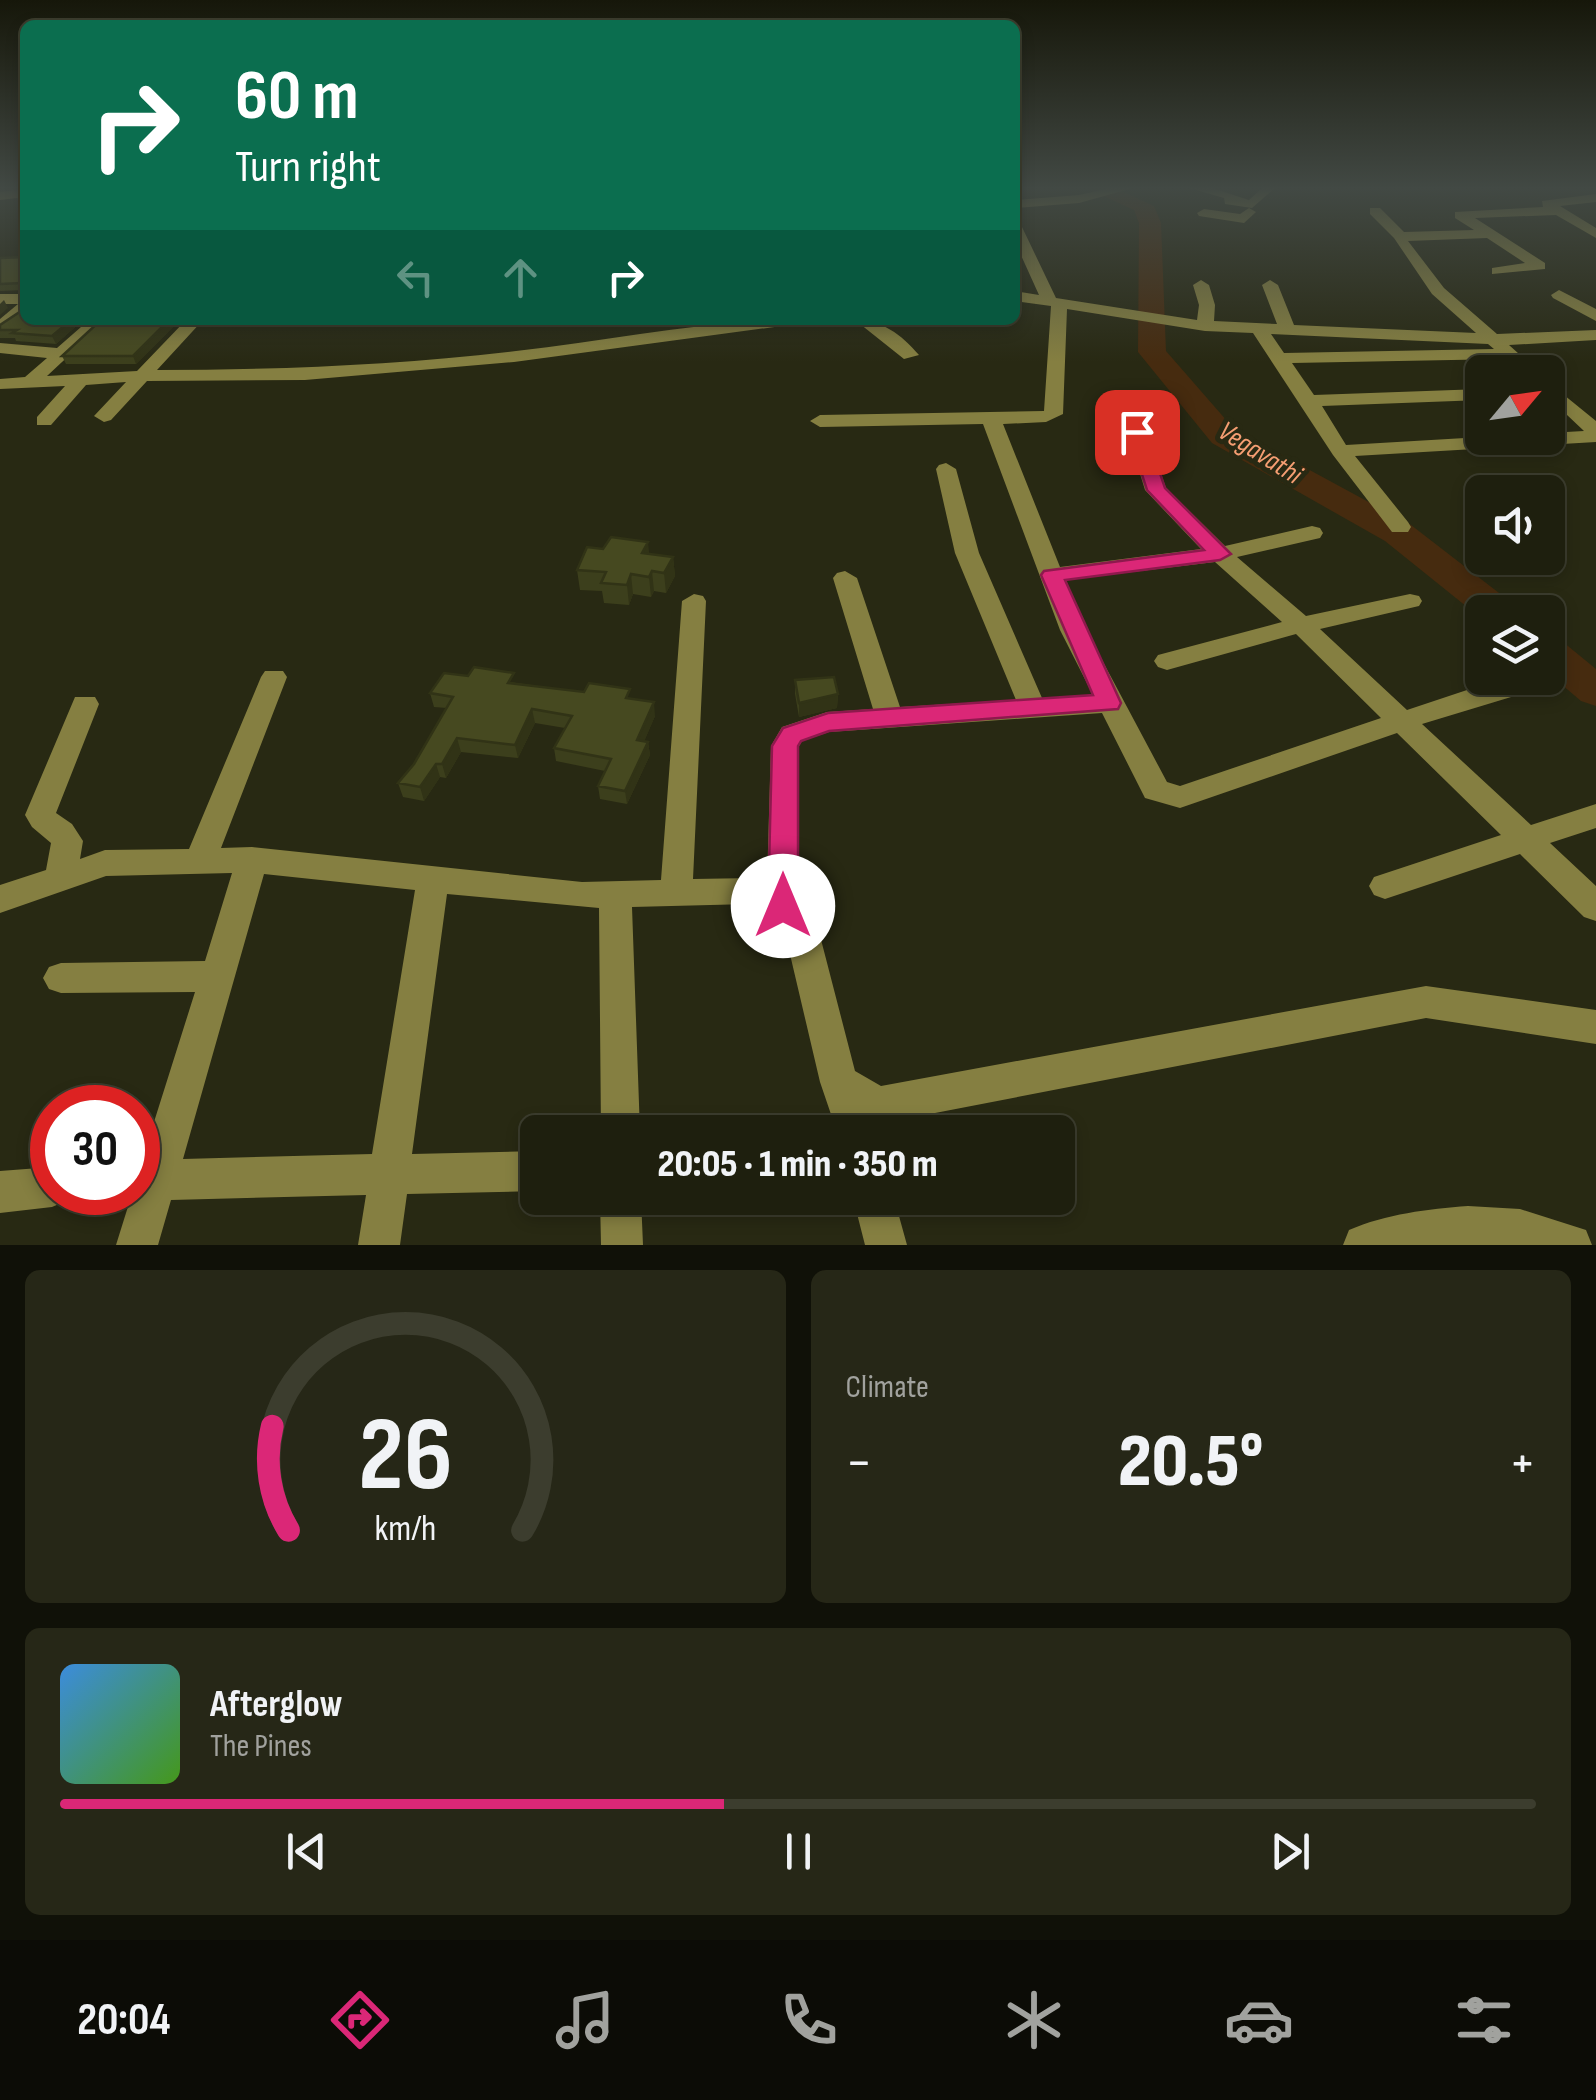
<!DOCTYPE html>
<html lang="en">
<head>
<meta charset="utf-8">
<style>
	:root { --surface:#1e1f0e; --page:#262717; --text:#f1f3f6; --muted:#a1a29e; --line:#3c3d2e; --accent:#db2777 }
	body { margin:0; font-family:"Sofia Sans Condensed",sans-serif; background:var(--page); color:var(--text); height:100vh; display:flex; flex-direction:column; font-size:38px; white-space:nowrap }
	* { box-sizing:border-box; margin:0 }
	p { font-size:32px; color:var(--muted) }
	.icon { flex:none; width:55px; height:55px; fill:none; stroke:currentColor; stroke-width:2; stroke-linecap:round; stroke-linejoin:round }
	.map { position:relative; height:1245px; overflow:hidden }
	.panel { display:flex; flex-direction:column; gap:25px; padding:25px; background:#101108; flex:1 }
	.panel>* { flex:none }
	.hud { position:absolute; left:20px; top:20px; width:1000px; height:305px; border-radius:15px; box-shadow:0 5px 15px #0003,0 0 0 2px var(--line); background:#0b6e4f; color:#fff; overflow:hidden }
	.needle { width:65px; rotate:61deg }
	.fabs { position:absolute; left:1465px; top:355px; display:grid; gap:20px }
	.fabs a { display:grid; place-items:center; width:100px; height:100px; border-radius:15px; background:var(--surface); box-shadow:0 5px 15px #0003,0 0 0 2px var(--line); font-size:50px }
	.speed { position:absolute; left:30px; top:1085px; display:flex; gap:20px; font-size:50px; font-weight:700; text-align:center }
	.speed>* { display:grid; place-content:center; width:130px; height:130px; border-radius:50%; background:var(--surface); box-shadow:0 5px 15px #0003,0 0 0 2px var(--line); line-height:1 }
	.speed .limit { border:15px solid #d22; background:#fff; color:#111 }
	.pin { position:absolute; display:grid; place-items:center; width:85px; height:85px; color:#fff; margin:-42px; border-radius:20px; box-shadow:0 5px 15px #0006 }
	.me { position:absolute; width:110px; margin:-55px; rotate:0deg; stroke-linejoin:round; filter:drop-shadow(0 0 8px #0008) }
	.turn { display:flex; align-items:center; gap:35px; height:210px; padding:0 50px; font-size:45px }
	.turn .icon { width:130px; height:130px; stroke-width:2.5 }
	.turn b { display:block; font-size:70px; line-height:85px }
	.lanes { display:flex; align-items:center; height:95px; padding:0 50px; background:#0003; justify-content:center; gap:50px; direction:ltr }
	.lanes .off { opacity:.35 }
	.big { font-size:75px; font-weight:800; line-height:1.1 }
	.panel .widget { flex:1; display:flex; flex-direction:column; justify-content:center; gap:15px; min-width:0; padding:0 35px; border-radius:15px; background:var(--page) }
	.panel .dial { align-items:center; gap:0 }
	.dial svg { height:260px; overflow:visible; fill:none; stroke:var(--line); stroke-width:7; stroke-linecap:round; text-anchor:middle }
	.dial text { fill:var(--text); stroke:none }
	.song { display:flex; align-items:center; gap:30px }
	.cover { width:120px; height:120px; border-radius:15px; background:linear-gradient(135deg,hsl(210 70% 55%),hsl(100 70% 35%)) }
	.played { height:10px; border-radius:5px; background:linear-gradient(90deg,var(--accent) 45%,var(--line) 45%) }
	.keys { display:flex; justify-content:space-around; direction:ltr }
	.heat { display:flex; justify-content:space-between; align-items:center; font-size:55px; direction:ltr }
	.panel .tiles { flex:1; display:grid; gap:25px; grid-template-columns:1fr 1fr }
	.widget:last-child { grid-column:span 2 }
	.trip { position:absolute; left:520px; top:1115px; width:555px; height:100px; border-radius:15px; background:var(--surface); box-shadow:0 5px 15px #0003,0 0 0 2px var(--line); font-weight:800; line-height:100px; text-align:center }
	.dock { display:flex; height:160px; justify-content:space-around; align-items:center; background:#0c0c06; color:var(--muted) }
	.dock .icon { width:70px; height:70px }
	.dock .on { color:var(--accent) }
	.dock b { font-size:45px; color:var(--text) }
	.map>svg:first-child { display:block }
</style>
</head>
<body>
<div class="map">
<svg width="1596" height="1245" viewBox="0 0 1596 1245">
	<rect width="100%" height="100%" fill="#282913"/>
	<g fill="none" stroke-linecap="round" stroke-linejoin="round">
		<path fill="#462b0f" fill-rule="evenodd" d="M 1086,188 L 1115,188 L 1154,206 L 1161,223 L 1166,351 L 1234,429 L 1411,525 L 1512,603 L 1517,612 L 1482,612 L 1482,619 L 1385,541 L 1212,443 L 1138,352 L 1139,223 L 1134,210 Z
			M 1548,639 L 1563,642 L 1596,669 L 1596,706 L 1581,701 L 1548,673 Z"/>
		<path fill="#857f41" fill-rule="evenodd" d="M 1110,188 L 1133,188 L 1079,203 L 1015,208 L 1015,200 L 1079,195 Z
			M 1189,188 L 1212,188 L 1249,200 L 1262,188 L 1275,188 L 1252,208 L 1225,204 L 1224,198 Z
			M 25,189 L 25,197 L 0,200 L 0,192 Z
			M 1596,194 L 1596,202 L 1560,206 L 1596,228 L 1596,238 L 1556,215 L 1475,218 L 1545,263 L 1545,269 L 1492,274 L 1492,268 L 1525,263 L 1487,238 L 1408,241 L 1444,288 L 1497,334 L 1596,330 L 1596,340 L 1509,345 L 1539,372 L 1520,372 L 1505,359 L 1292,363 L 1314,395 L 1482,389 L 1482,400 L 1322,406 L 1346,445 L 1482,437 L 1548,438 L 1548,433 L 1584,431 L 1548,397 L 1548,382 L 1596,421 L 1596,442 L 1355,456 L 1408,522 L 1411,527 L 1408,532 L 1392,532 L 1333,455 L 1253,333 L 1205,331 L 1067,309 L 1063,414 L 1046,422 L 1003,424 L 1060,567 L 1201,549 L 1145,490 L 1127,432 L 1137,426 L 1147,432 L 1166,488 L 1225,546 L 1312,526 L 1320,528 L 1323,533 L 1320,538 L 1237,557 L 1306,616 L 1410,594 L 1419,596 L 1422,601 L 1419,606 L 1320,629 L 1407,710 L 1485,684 L 1534,678 L 1538,684 L 1534,690 L 1422,724 L 1531,825 L 1596,804 L 1596,828 L 1550,843 L 1596,886 L 1596,921 L 1584,917 L 1520,854 L 1385,899 L 1374,895 L 1369,886 L 1374,877 L 1501,835 L 1397,733 L 1180,808 L 1145,798 L 1102,713 L 829,732 L 802,741 L 799,746 L 799,902 L 818,928 L 855,1071 L 881,1086 L 1426,986 L 1596,1010 L 1596,1044 L 1426,1018 L 878,1124 L 872,1121 L 875,1132 L 837,1132 L 820,1082 L 785,933 L 771,916 L 750,904 L 632,907 L 640,1132 L 601,1132 L 599,908 L 447,894 L 412,1154 L 538,1151 L 538,1191 L 407,1194 L 400,1245 L 358,1245 L 366,1195 L 171,1200 L 158,1245 L 116,1245 L 131,1197 L 123,1192 L 138,1192 L 138,1160 L 142,1160 L 195,992 L 61,993 L 49,989 L 43,978 L 49,967 L 61,963 L 205,961 L 232,873 L 106,876 L 0,913 L 0,885 L 46,870 L 51,843 L 32,827 L 25,815 L 75,697 L 95,697 L 99,704 L 56,813 L 72,824 L 83,841 L 80,859 L 105,850 L 189,849 L 261,677 L 265,671 L 283,671 L 287,677 L 221,848 L 252,847 L 582,882 L 661,880 L 682,601 L 694,594 L 703,596 L 706,601 L 693,879 L 754,878 L 767,882 L 771,746 L 782,727 L 827,712 L 873,709 L 833,578 L 837,573 L 845,571 L 857,578 L 900,707 L 1016,700 L 955,553 L 936,469 L 939,465 L 946,463 L 956,469 L 979,553 L 1042,698 L 1093,695 L 1060,630 L 983,424 L 820,427 L 810,421 L 820,415 L 1044,411 L 1051,306 L 1015,301 L 1015,291 L 1039,295 L 1015,242 L 1015,223 L 1022,227 L 1056,298 L 1197,320 L 1199,305 L 1193,285 L 1201,280 L 1209,285 L 1215,305 L 1214,321 L 1277,324 L 1262,285 L 1270,280 L 1278,285 L 1294,325 L 1476,333 L 1432,294 L 1394,238 L 1370,214 L 1370,208 L 1380,208 L 1404,232 L 1474,230 L 1455,218 L 1455,212 L 1543,207 L 1542,201 ZM 1271,334 L 1488,344 L 1494,349 L 1284,353 ZM 1215,562 L 1282,622 L 1158,655 L 1154,661 L 1158,667 L 1167,670 L 1296,634 L 1381,718 L 1180,786 L 1167,782 L 1086,630 L 1066,580 ZM 264,874 L 415,890 L 372,1154 L 183,1159 Z
			M 1204,209 L 1240,214 L 1249,208 L 1256,212 L 1244,223 L 1199,216 L 1197,213 Z
			M 1559,290 L 1596,309 L 1596,321 L 1553,298 L 1551,295 Z
			M 0,294 L 25,294 L 25,314 L 0,332 L 0,319 L 18,304 L 0,304 Z
			M 89,320 L 107,320 L 47,376 L 137,371 L 186,320 L 203,320 L 157,370 C 277,370 397,365 516,351 C 610,341 703,320 797,320 L 789,325 L 514,362 L 305,380 L 147,381 L 111,420 L 104,422 L 94,416 L 126,382 L 86,385 L 51,425 L 37,425 L 37,417 L 65,386 L 0,389 L 0,379 L 25,377 L 47,358 L 0,353 L 0,343 L 57,348 Z
			M 855,320 C 882,320 901,334 919,355 L 904,359 Z
			M 52,1167 L 52,1192 L 70,1192 L 66,1201 L 52,1207 L 0,1213 L 0,1171 Z
			M 600,1198 L 641,1198 L 643,1245 L 601,1245 Z
			M 853,1198 L 894,1198 L 907,1245 L 865,1245 Z
			M 1468,1206 L 1520,1209 L 1586,1230 L 1592,1245 L 1343,1245 L 1349,1230 C 1386,1214 1428,1209 1468,1206 Z"/>
	</g>
	<path fill="#3c3f1c" d="M 25,257 L 25,290 L 0,291 L 0,258 Z
		M 25,320 L 83,320 L 56,344 L 16,341 L 15,338 L 0,338 L 0,325 Z
		M 101,320 L 180,320 L 136,364 L 66,364 L 62,356 Z
		M 649,554 L 673,557 L 675,576 L 666,593 L 654,591 L 651,597 L 633,594 L 629,605 L 604,603 L 602,591 L 580,590 L 577,570 Z
		M 468,676 L 631,699 L 655,716 L 644,741 L 648,742 L 650,755 L 627,804 L 600,799 L 598,786 L 605,771 L 556,761 L 554,748 L 565,728 L 535,723 L 518,758 L 461,752 L 446,778 L 440,777 L 424,801 L 403,797 L 398,783 L 414,764 L 447,708 L 434,707 L 430,693 Z
		M 795,680 L 838,694 L 837,708 L 799,717 L 795,694 Z"/>
	<path fill="#313316" d="M 4,300 L 8,308 L 0,315 L 0,304 Z
		M 71,320 L 83,320 L 56,344 L 52,336 Z
		M 169,320 L 180,320 L 136,364 L 133,356 Z
		M 648,542 L 650,561 L 642,553 Z
		M 673,557 L 675,576 L 666,593 L 664,573 Z
		M 652,571 L 654,591 L 651,597 L 649,577 Z
		M 631,574 L 633,594 L 629,605 L 627,585 Z
		M 838,694 L 837,708 L 799,717 L 799,703 Z
		M 654,702 L 655,716 L 639,754 L 637,740 Z
		M 532,709 L 535,723 L 518,758 L 515,745 Z
		M 457,738 L 461,752 L 446,778 L 442,764 Z
		M 648,742 L 650,755 L 627,804 L 625,791 Z
		M 436,764 L 440,777 L 424,801 L 420,787 Z"/>
	<path fill="#464920" stroke="#313316" stroke-width="2.5" d="M 25,257 L 25,286 L 22,283 L 0,284 L 0,258 Z
		M 25,290 L 25,320 L 71,320 L 52,336 L 12,333 L 17,330 L 0,330 L 0,325 L 24,309 Z
		M 101,320 L 169,320 L 133,356 L 62,356 Z
		M 611,537 L 648,542 L 642,553 L 673,557 L 664,573 L 652,571 L 649,577 L 631,574 L 627,585 L 601,583 L 606,572 L 577,570 L 587,547 L 603,549 Z
		M 474,667 L 514,673 L 508,683 L 584,692 L 589,683 L 630,689 L 626,698 L 654,702 L 637,740 L 648,742 L 625,791 L 598,786 L 611,759 L 554,748 L 572,716 L 532,709 L 515,745 L 457,738 L 442,764 L 436,764 L 420,787 L 398,783 L 414,764 L 453,697 L 430,693 L 444,673 L 468,676 Z
		M 834,677 L 838,694 L 799,703 L 795,680 Z"/>
	<linearGradient id="sky" x2="0" y2="1"><stop stop-color="#16170a"/><stop offset="0.52" stop-color="#424944"/><stop offset="1" stop-color="#424944" stop-opacity="0"/></linearGradient>
	<rect width="1596" height="362" fill="url(#sky)"/>
	<path fill="#db2777" stroke="#8e194d" stroke-width="2.5" d="M 1137,427 L 1146,432 L 1165,488 L 1231,554 L 1220,560 L 1065,580 L 1121,703 L 1118,709 L 829,731 L 801,741 L 798,746 L 798,906 L 794,915 L 783,919 L 773,915 L 768,906 L 772,746 L 783,728 L 828,713 L 1093,695 L 1041,575 L 1044,571 L 1204,550 L 1147,490 L 1128,432 Z"/>
	<g text-anchor="middle" dominant-baseline="central" stroke-width="10" stroke-linejoin="round" paint-order="stroke">
		<g font-size="28" font-style="italic" fill="#f59e72" stroke="#282913">
			<text transform="translate(1260 453) rotate(32)">Vegavathi</text>
		</g>
	</g>
</svg>
<div class="fabs">
<a><svg class="needle" viewBox="-14 -14 28 28"><path d="M0-13l5 13h-10z" fill="#e53935"/><path d="M0 13l5-13h-10z" fill="#a1a29e"/></svg></a>
<a><svg class="icon" aria-label="sound" viewBox="0 0 24 24"><path d="M4 9h4l5-4v14l-5-4H4zM17 9q2 3 0 6"/></svg></a>
<a><svg class="icon" aria-label="layers" viewBox="0 0 24 24"><path d="M12 4l9 5-9 5-9-5zM3 14l9 5 9-5"/></svg></a>
</div>
<div class="speed"><div class="limit">30</div></div>
<div class="pin" style="left:1137px;top:432px;background:#d93025"><svg class="icon" aria-label="arrive" viewBox="0 0 24 24"><path d="M6 21V4h12l-3 4 3 4H6"/></svg></div>
<svg class="me" style="left:783px;top:906px" viewBox="-20 -20 40 40"><circle r="19" fill="#fff"/><path d="M0-13L10 11 0 6-10 11z" fill="#db2777"/></svg>
<div class="trip">20:05 · 1 min · 350 m</div>
<div class="hud">
<div class="turn"><svg class="icon" aria-label="right" viewBox="0 0 24 24"><path d="M7 20v-9h11M14 6l5 5-5 5"/></svg><div><b>60 m</b>Turn right</div></div>
<div class="lanes"><svg class="icon off" aria-label="left" viewBox="0 0 24 24"><path d="M17 20v-9H6M10 6l-5 5 5 5"/></svg><svg class="icon off" aria-label="ahead" viewBox="0 0 24 24"><path d="M12 20V5M6 11l6-6 6 6"/></svg><svg class="icon" aria-label="right" viewBox="0 0 24 24"><path d="M7 20v-9h11M14 6l5 5-5 5"/></svg></div>
</div>
</div>
<section class="panel">
<div class="tiles">
<div class="widget dial"><svg viewBox="0 0 100 80">
<path d="M14 69A42 42 0 1 1 86 69"/>
<path d="M14 69A42 42 0 0 1 9 37" stroke="#db2777"/>
<text x="50" y="56" font-size="32" font-weight="700">26</text>
<text x="50" y="72" font-size="11">km/h</text>
</svg></div>
<div class="widget"><p>Climate</p>
<div class="heat"><a>−</a><b class="big">20.5°</b><a>+</a></div>
</div>
<div class="widget">
<div class="song"><i class="cover"></i><div><b>Afterglow</b><p>The Pines</p></div></div>
<div class="played"></div>
<div class="keys"><svg class="icon" aria-label="previous" viewBox="0 0 24 24"><path d="M18 5L8 12l10 7zM5 5v14"/></svg><svg class="icon" aria-label="pause" viewBox="0 0 24 24"><path d="M8 5v14M16 5v14"/></svg><svg class="icon" aria-label="next" viewBox="0 0 24 24"><path d="M6 5l10 7-10 7zM19 5v14"/></svg></div>
</div>
</div>
</section>
<nav class="dock">
<b>20:04</b>
<svg class="icon on" aria-label="directions" viewBox="0 0 24 24"><path d="M12 3l9 9-9 9-9-9zM9 14v-3h6M13 9l2 2-2 2"/></svg>
<svg class="icon" aria-label="music" viewBox="0 0 24 24"><path d="M9 18V5l10-2v13"/><circle cx="6" cy="18" r="3"/><circle cx="16" cy="16" r="3"/></svg>
<svg class="icon" aria-label="phone" viewBox="0 0 24 24"><path d="M5 4h4l2 5-3 2q2 4 5 5l2-3 5 2v4C11 20 4 13 5 4z"/></svg>
<svg class="icon" aria-label="climate" viewBox="0 0 24 24"><path d="M12 3v18M4 7l16 10M4 17L20 7"/></svg>
<svg class="icon" aria-label="car" viewBox="0 0 24 24"><path d="M5 17H2v-5l4-1 3-4h7l3 4 3 1v5h-3M9 17h6M6 11h13"/><circle cx="7" cy="17" r="2"/><circle cx="17" cy="17" r="2"/></svg>
<svg class="icon" aria-label="filters" viewBox="0 0 24 24"><path d="M4 7h16M4 17h16"/><circle cx="9" cy="7" r="2"/><circle cx="15" cy="17" r="2"/></svg>
</nav>
</body>
</html>
